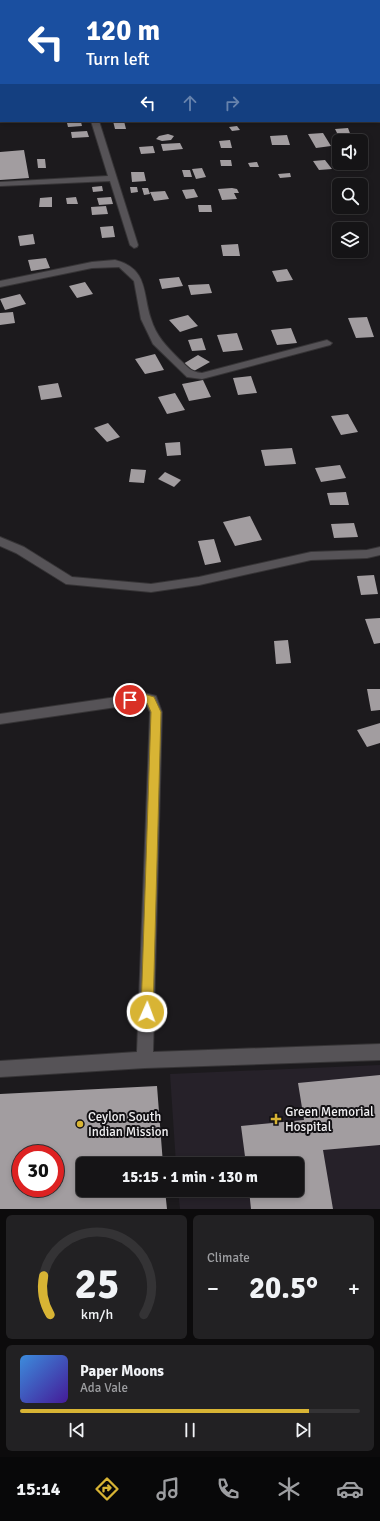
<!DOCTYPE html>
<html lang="en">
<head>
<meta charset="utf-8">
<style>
	:root { --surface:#151416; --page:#222123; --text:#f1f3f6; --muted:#9d9ea1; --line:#343335; --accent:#d8b434 }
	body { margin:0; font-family:Signika,sans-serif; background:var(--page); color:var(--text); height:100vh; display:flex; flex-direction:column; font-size:15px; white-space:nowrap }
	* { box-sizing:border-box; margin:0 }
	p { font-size:13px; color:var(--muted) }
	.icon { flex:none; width:22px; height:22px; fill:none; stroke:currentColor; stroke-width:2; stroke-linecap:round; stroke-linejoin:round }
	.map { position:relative; height:1209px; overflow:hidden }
	.panel { display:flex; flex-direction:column; gap:6px; padding:6px; background:#0c0b0c; flex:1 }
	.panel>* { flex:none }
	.guide { position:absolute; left:0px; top:0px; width:380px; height:122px; box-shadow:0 2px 6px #0003,0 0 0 1px var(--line); background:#1a4fa0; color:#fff; overflow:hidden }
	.fabs { position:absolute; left:332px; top:134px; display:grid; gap:8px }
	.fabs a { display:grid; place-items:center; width:36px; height:36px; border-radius:6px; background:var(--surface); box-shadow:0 2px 6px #0003,0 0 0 1px var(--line); font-size:20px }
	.speed { position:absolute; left:12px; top:1145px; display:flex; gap:8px; font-size:20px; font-weight:700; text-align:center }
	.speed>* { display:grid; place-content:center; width:52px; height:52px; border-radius:50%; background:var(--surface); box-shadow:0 2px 6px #0003,0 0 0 1px var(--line); line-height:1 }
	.speed .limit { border:6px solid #d22; background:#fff; color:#111 }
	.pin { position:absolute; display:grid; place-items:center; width:34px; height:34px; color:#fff; margin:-17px; border:2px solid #fff; border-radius:50%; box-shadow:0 1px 4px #0007 }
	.me { position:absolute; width:44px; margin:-22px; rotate:2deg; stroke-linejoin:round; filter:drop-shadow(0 0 3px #0008) }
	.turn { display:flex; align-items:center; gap:14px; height:84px; padding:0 20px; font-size:18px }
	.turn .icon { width:52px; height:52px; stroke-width:2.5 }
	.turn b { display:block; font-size:28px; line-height:34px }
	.lanes { display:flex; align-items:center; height:38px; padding:0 20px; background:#0003; justify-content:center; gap:20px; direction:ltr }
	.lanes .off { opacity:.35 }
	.big { font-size:30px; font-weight:700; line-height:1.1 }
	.panel .card { flex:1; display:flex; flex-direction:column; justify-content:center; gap:6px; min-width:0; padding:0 14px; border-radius:6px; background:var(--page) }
	.panel .dial { align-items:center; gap:0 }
	.dial svg { height:104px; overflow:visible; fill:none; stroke:var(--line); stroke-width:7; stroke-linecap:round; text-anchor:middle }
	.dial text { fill:var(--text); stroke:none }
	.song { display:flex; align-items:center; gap:12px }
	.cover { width:48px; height:48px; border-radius:6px; background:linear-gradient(135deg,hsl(210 70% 55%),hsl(260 70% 35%)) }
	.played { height:4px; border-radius:2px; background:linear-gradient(90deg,var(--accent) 85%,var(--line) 85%) }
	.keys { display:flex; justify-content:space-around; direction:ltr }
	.heat { display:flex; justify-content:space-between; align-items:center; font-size:22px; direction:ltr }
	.panel .tiles { flex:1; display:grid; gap:6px; grid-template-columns:1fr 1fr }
	.card:last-child { grid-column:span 2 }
	.trip { position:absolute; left:76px; top:1157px; width:228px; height:40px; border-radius:6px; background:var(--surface); box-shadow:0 2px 6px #0003,0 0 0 1px var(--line); font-weight:700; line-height:40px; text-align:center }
	.dock { display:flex; height:64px; justify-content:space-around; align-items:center; background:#080809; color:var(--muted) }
	.dock .icon { width:28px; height:28px }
	.dock .current { color:var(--accent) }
	.dock b { font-size:18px; color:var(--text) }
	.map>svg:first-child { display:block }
</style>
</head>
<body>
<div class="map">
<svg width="380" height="1209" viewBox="0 0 380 1209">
	<rect width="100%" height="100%" fill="#1c1a1d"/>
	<path fill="#262129" d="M 380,1065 L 380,1209 L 180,1209 L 178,1190 L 297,1190 L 297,1164 L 176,1164 L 170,1074 Z"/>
	<path fill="#a29da0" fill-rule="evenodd" d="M 113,121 L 124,121 L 126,129 L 115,129 Z
		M 81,122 L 82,126 L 68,127 L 67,123 Z
		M 237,126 L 240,130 L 232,131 L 229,127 Z
		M 348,128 L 351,136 L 339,137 L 335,129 Z
		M 87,131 L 89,137 L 72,138 L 71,132 Z
		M 323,133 L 331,146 L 316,148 L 308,134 Z
		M 168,134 L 174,136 L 171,140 L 162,141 L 156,139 L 159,136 Z
		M 287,135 L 290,145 L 272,145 L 270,136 Z
		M 230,140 L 232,148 L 221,148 L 219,141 Z
		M 180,143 L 183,149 L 163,151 L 161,144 Z
		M 153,146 L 155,153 L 141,154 L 139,147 Z
		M 24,150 L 29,178 L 0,180 L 0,152 Z
		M 37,159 L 45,159 L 46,168 L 38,168 Z
		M 220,160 L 231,160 L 232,166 L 221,166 Z
		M 325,160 L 332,169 L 319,170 L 313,161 Z
		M 257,162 L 259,167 L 250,167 L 248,163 Z
		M 202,168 L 206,177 L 196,179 L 192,169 Z
		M 182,170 L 190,170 L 192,177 L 184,177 Z
		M 131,172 L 144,172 L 146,181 L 132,182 Z
		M 290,173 L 291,177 L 280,178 L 278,174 Z
		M 102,186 L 103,191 L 93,192 L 92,187 Z
		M 130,187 L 137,187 L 138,192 L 131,193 Z
		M 142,188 L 148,188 L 150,194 L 144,195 Z
		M 232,188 L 237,189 L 239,193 L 234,193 L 237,199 L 222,200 L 218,189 Z
		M 194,189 L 198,197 L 186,199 L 182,190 Z
		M 165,191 L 169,199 L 154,201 L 150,192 Z
		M 52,197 L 52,207 L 39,207 L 40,198 Z
		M 76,197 L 78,204 L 67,204 L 66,198 Z
		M 111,197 L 113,204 L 99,205 L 97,198 Z
		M 198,205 L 211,205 L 212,212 L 199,212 Z
		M 106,206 L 108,214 L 92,215 L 91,207 Z
		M 113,226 L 115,237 L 102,238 L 100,227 Z
		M 33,234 L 35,244 L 20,246 L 18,236 Z
		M 238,244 L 240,256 L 223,256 L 221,245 Z
		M 46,258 L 50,268 L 31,271 L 28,260 Z
		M 287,269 L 293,280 L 277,282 L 272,271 Z
		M 179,277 L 183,286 L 162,289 L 159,279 Z
		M 85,282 L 93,294 L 77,298 L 69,286 Z
		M 209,284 L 212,293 L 191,295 L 188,285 Z
		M 20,294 L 26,304 L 5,310 L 0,299 Z
		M 13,312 L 15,323 L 0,325 L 0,313 Z
		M 188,315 L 198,326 L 180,332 L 169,320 Z
		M 367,317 L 374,337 L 356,338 L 348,318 Z
		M 291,328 L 297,343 L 277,345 L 271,330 Z
		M 237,333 L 243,350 L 223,352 L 217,335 Z
		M 202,338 L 206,350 L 192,351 L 188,340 Z
		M 155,354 L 164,370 L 145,374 L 135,359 Z
		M 198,355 L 210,362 L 194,371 L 183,364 Z
		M 251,376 L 257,393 L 238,395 L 233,378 Z
		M 203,380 L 211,397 L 189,401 L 182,384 Z
		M 58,383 L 62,397 L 41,400 L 38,386 Z
		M 175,393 L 185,410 L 167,414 L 158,397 Z
		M 348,414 L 358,432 L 341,435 L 331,416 Z
		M 108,423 L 120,437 L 107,442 L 94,428 Z
		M 180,442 L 181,455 L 167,456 L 165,443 Z
		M 292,448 L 296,464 L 265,466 L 261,450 Z
		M 340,465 L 346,478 L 321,482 L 315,468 Z
		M 131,469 L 146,470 L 144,483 L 129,482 Z
		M 165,472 L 181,480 L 174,487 L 158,479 Z
		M 346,492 L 349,505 L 330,505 L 327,493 Z
		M 250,516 L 262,540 L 235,546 L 223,522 Z
		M 354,523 L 358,537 L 334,538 L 331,524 Z
		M 214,539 L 221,562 L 205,565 L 198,541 Z
		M 374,575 L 378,594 L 361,595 L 357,576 Z
		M 380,618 L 380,643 L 374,644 L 365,619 Z
		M 288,640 L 291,663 L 276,664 L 274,641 Z
		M 367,689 L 380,689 L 380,710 L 371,711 Z
		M 380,723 L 380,743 L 367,747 L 357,730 Z
		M 380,1075 L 380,1145 L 323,1150 L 333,1209 L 251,1209 L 249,1190 L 297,1190 L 297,1164 L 246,1164 L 241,1126 L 304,1120 L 298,1083 Z
		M 157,1086 L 163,1164 L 83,1164 L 83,1190 L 165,1190 L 167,1209 L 0,1209 L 0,1094 ZM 21,1154 L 55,1154 L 55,1188 L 21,1188 Z"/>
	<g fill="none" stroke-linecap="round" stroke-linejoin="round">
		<defs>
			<path id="minor" d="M 106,0 L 112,0 L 112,1 L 106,1 Z
				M 342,0 L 350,0 L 350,1 L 342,1 Z
				M 380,0 L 380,4 L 379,4 L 379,1 L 376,1 Z
				M 379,91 L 380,91 L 380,95 L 379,95 Z
				M 0,99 L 1,99 L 1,103 L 0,103 Z
				M 91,121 L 99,121 L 138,245 L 137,247 L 134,248 L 130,245 L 110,181 L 0,186 L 0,182 L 108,176 Z
				M 115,260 C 149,269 142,293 151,319 C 156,336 167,347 179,359 C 188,367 190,372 202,373 L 327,340 L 332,343 L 330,345 L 202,379 L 187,377 L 153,344 L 141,319 L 134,281 L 119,267 L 92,268 L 0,287 L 0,281 L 92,262 Z
				M 0,537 L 24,547 L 72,577 L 151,584 L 199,577 L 311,552 L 367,550 L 380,547 L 380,555 L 367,558 L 311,560 L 199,585 L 151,592 L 66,584 L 16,553 L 0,546 Z
				M 144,693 L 156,696 L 162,712 L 153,1052 L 380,1044 L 380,1060 L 145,1068 L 0,1077 L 0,1061 L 137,1052 L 150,712 L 146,704 L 144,703 L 0,724 L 0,714 Z"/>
		</defs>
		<use href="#minor" stroke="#363436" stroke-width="2"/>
		<use href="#minor" fill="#565357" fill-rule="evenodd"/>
	</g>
	<path fill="#d8b434" stroke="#8c7522" d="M 144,694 L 154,697 L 161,712 L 153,1012 L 151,1016 L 147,1018 L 143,1016 L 141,1012 L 151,712 L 147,703 L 130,704 L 125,700 L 130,696 Z"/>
	<g fill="#d8b434" stroke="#131114" stroke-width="1.5">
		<path d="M274 1113h4v4h4v4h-4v4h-4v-4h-4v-4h4z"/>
		<circle cx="80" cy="1124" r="4"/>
	</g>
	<g text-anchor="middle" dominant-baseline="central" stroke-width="4" stroke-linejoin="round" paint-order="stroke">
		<g font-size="13" fill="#f2f1f3" stroke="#131114" text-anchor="start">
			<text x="285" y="1112">Green Memorial<tspan x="285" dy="15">Hospital</tspan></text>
			<text x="88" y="1117">Ceylon South<tspan x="88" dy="15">Indian Mission</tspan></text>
		</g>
	</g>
</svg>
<div class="fabs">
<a><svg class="icon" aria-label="sound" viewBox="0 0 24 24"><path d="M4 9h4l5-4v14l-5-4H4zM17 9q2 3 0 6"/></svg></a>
<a><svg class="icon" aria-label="search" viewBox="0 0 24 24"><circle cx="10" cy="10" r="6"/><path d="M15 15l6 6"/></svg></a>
<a><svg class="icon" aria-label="layers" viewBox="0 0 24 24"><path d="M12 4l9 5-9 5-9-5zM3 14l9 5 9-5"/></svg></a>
</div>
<div class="speed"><div class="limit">30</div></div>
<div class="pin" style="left:130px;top:700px;background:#d93025"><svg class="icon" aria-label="arrive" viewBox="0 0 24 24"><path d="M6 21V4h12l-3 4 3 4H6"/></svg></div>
<svg class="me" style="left:147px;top:1012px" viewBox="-20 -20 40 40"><circle r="17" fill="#d8b434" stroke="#fff" stroke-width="3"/><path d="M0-11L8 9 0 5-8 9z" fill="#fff"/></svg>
<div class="trip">15:15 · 1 min · 130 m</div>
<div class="guide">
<div class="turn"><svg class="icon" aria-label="left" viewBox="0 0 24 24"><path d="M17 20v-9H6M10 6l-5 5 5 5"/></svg><div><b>120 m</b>Turn left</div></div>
<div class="lanes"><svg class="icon" aria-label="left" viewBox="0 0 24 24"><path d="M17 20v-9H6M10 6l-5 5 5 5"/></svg><svg class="icon off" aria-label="ahead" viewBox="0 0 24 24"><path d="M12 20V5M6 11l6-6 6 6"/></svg><svg class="icon off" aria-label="right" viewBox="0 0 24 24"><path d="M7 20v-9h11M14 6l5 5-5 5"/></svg></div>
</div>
</div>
<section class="panel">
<div class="tiles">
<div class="card dial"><svg viewBox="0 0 100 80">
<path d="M14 69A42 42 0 1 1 86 69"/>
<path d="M14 69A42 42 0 0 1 9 39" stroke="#d8b434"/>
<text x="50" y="56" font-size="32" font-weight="700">25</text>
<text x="50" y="72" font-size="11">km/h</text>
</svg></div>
<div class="card"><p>Climate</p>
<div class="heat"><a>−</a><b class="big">20.5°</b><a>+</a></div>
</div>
<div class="card">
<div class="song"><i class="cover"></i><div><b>Paper Moons</b><p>Ada Vale</p></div></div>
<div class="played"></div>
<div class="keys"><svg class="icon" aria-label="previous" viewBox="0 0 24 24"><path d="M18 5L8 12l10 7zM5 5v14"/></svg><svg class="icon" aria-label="pause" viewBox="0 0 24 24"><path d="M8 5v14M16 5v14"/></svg><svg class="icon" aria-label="next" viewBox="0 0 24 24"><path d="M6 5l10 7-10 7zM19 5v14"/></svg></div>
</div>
</div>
</section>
<nav class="dock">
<b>15:14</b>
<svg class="icon current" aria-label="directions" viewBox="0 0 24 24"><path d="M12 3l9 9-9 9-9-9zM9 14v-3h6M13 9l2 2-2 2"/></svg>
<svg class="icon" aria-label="music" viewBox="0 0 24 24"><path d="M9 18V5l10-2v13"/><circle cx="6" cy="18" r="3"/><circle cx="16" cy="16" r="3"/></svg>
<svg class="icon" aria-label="phone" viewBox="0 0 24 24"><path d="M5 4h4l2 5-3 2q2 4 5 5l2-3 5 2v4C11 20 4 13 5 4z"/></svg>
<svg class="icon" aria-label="climate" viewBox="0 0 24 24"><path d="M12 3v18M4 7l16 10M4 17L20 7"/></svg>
<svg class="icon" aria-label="car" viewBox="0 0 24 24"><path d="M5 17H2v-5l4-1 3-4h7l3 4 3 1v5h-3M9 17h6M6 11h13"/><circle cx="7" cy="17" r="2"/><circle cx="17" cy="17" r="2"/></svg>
</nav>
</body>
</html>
